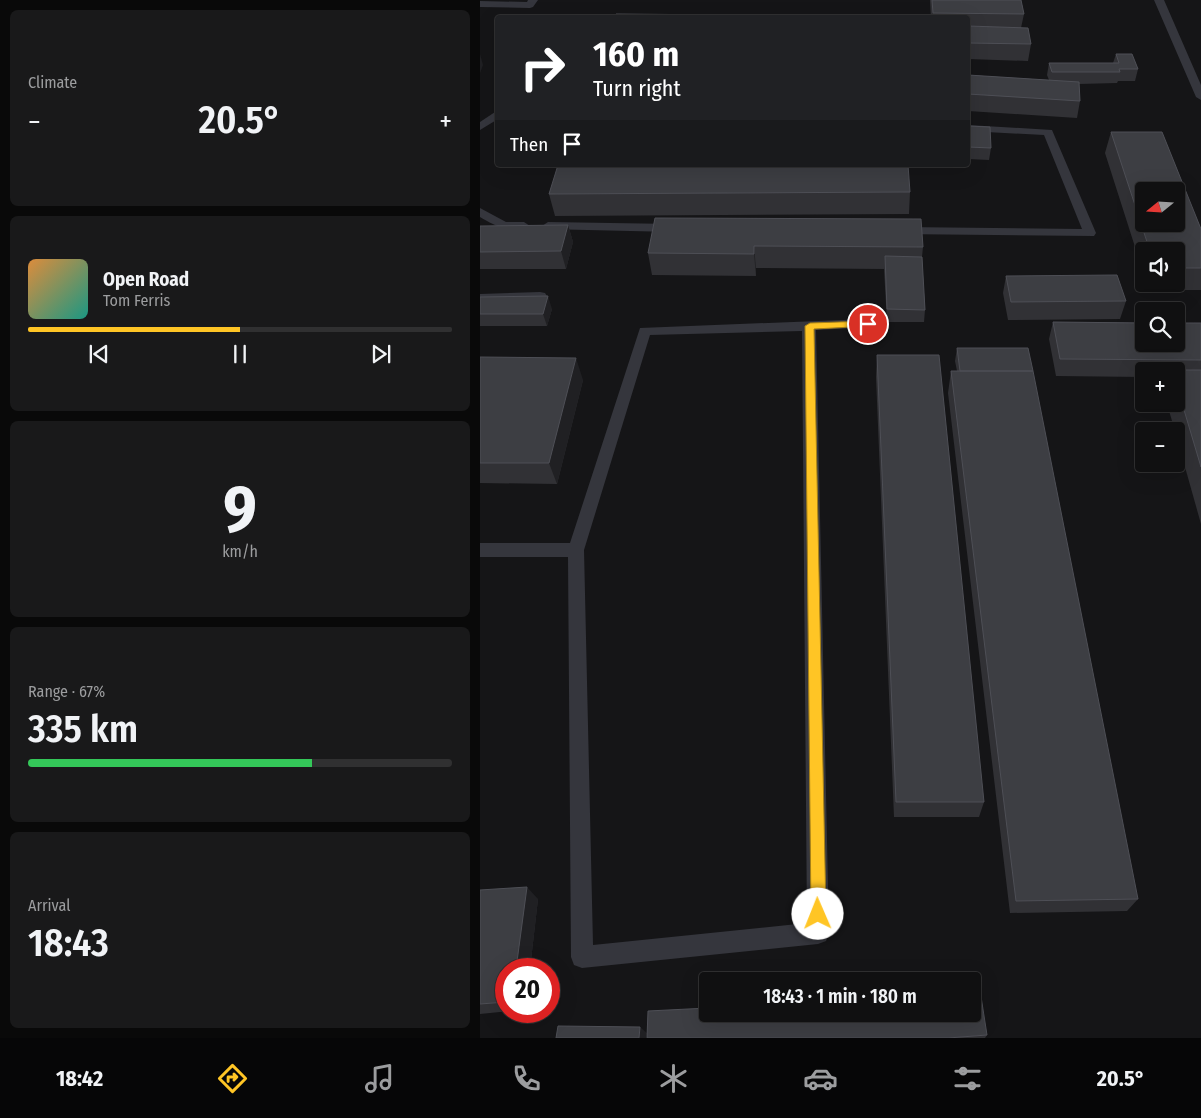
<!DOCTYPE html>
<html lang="en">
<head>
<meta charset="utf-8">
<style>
	:root { --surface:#101011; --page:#19191a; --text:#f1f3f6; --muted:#9c9d9f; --line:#303031; --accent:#ffc525 }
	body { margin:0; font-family:"Fira Sans Condensed",sans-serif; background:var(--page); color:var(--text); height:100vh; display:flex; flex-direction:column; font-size:19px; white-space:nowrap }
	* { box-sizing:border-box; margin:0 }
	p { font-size:16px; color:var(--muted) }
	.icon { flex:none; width:28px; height:28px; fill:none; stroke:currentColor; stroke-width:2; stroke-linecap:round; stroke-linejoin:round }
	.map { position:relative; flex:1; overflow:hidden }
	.side { display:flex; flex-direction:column; gap:10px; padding:10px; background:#090909; width:480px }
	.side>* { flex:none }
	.hud { position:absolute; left:15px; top:15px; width:475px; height:152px; border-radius:5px; box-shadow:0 5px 20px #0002,0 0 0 1px var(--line); background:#202124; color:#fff; overflow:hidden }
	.needle { width:32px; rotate:252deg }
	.tools { position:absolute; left:655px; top:182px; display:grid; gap:10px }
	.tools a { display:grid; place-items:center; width:50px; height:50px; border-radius:5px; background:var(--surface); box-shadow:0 5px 20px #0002,0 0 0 1px var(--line); font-size:25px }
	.speed { position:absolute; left:15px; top:958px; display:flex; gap:10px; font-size:25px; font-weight:700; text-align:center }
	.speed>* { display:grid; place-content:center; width:65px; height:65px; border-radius:50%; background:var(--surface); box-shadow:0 5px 20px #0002,0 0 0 1px var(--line); line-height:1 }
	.speed .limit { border:8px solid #d22; background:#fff; color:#111 }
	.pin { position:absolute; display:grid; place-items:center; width:42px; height:42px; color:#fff; margin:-21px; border:2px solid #fff; border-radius:50%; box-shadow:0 1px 5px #0007 }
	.me { position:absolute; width:55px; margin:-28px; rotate:359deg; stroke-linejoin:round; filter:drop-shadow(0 0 4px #0008) }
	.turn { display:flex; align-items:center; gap:18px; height:105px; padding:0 15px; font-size:22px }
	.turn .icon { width:65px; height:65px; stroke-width:2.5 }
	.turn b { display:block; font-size:35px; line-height:42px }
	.then { display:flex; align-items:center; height:48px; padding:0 15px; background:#0003; gap:10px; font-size:19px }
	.big { font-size:38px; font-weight:600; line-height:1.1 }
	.side .tile { flex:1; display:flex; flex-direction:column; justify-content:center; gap:8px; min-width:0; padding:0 18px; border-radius:8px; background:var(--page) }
	.side .dial { align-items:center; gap:0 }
	.dial b { font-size:65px; line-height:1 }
	.song { display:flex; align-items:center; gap:15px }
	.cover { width:60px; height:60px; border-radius:8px; background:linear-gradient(135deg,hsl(30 70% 55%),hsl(170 70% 35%)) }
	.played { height:5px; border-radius:2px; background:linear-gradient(90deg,var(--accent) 50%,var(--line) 50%) }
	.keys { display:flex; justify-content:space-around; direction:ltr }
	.heat { display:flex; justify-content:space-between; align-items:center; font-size:28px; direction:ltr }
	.charge { height:8px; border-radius:4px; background:linear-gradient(90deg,#34c759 67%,var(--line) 0) }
	.trip { position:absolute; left:219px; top:972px; width:282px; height:50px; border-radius:5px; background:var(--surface); box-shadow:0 5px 20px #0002,0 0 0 1px var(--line); font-weight:600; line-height:50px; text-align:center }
	.tab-bar { display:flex; height:80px; justify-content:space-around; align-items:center; background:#060607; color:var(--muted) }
	.tab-bar .icon { width:35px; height:35px }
	.tab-bar .on { color:var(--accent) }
	.tab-bar b { font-size:22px; color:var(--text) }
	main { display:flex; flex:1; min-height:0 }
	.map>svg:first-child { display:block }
</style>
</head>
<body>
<main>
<section class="side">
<div class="tile"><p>Climate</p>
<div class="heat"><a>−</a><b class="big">20.5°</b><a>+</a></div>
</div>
<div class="tile">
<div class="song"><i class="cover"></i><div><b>Open Road</b><p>Tom Ferris</p></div></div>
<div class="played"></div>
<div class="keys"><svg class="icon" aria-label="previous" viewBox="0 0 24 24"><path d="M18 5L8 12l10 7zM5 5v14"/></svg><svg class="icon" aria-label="pause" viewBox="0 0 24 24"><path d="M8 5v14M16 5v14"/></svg><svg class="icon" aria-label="next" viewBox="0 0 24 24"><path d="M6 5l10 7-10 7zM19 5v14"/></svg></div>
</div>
<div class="tile dial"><b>9</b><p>km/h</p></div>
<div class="tile"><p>Range · 67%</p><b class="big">335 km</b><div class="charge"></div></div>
<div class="tile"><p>Arrival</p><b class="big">18:43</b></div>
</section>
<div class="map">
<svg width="721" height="1038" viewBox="0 0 721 1038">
	<rect width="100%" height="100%" fill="#151517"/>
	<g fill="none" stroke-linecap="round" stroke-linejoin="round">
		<path fill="#35363d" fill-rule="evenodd" d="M 48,0 L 58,0 L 53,7 L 50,8 L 0,7 L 0,1 L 47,2 Z
			M 674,0 L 684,0 L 721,85 L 721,100 L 716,97 Z
			M 18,110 L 18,119 L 0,130 L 0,122 Z
			M 488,125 L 572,130 L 616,233 L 614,236 L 417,234 L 415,231 L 417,228 L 421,227 L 602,229 L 564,135 L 488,131 Z
			M 0,208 L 26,222 L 44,222 L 50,226 C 38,239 12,224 0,217 Z
			M 68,222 L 194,224 L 200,228 L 194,232 L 64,229 L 62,226 Z
			M 60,292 L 65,293 L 67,296 L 65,299 L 0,302 L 0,294 Z
			M 388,319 L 393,321 L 395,324 L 393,327 L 336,330 L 349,933 L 346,941 L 338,944 L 102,968 L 94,965 L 91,957 L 88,557 L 0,557 L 0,543 L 90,543 L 160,328 ZM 322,331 L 327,923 L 113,945 L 104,550 L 170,335 Z"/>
	</g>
	<path fill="#313135" d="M 450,0 L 541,0 L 544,14 L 541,28 L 551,44 L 548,61 L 488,59 L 488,18 L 451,18 Z
		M 636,54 L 658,69 L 655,81 L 638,81 L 637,83 L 599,84 L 600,101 L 597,118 L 488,111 L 488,75 L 569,80 L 567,75 L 569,63 L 633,63 Z
		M 488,126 L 511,148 L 509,160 L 488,159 Z
		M 631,132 L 721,229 L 721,290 L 669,290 L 667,284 L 696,284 L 696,251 L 664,251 L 664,275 L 625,153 Z
		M 430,192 L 429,214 L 75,216 L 69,194 Z
		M 175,218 L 443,247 L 442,257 L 445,310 L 444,322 L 407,322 L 404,269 L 276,268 L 276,276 L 172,275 L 168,253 Z
		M 88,225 L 93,242 L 86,269 L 0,269 L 0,226 Z
		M 526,276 L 646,301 L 640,319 L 528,320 L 523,293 Z
		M 0,297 L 72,309 L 67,326 L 0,326 Z
		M 573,322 L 721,323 L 721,524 L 696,435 L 696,431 L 695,431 L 687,404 L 696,404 L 696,371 L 664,371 L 664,377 L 576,376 L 569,339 Z
		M 477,348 L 658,899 L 647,911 L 530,913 L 468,393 L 471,371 L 477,371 L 475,361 Z
		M 397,355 L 504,802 L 499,817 L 414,817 L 396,377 Z
		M 0,357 L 103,380 L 77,484 L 0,483 Z
		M 0,890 L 58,899 L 50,969 L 26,969 L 26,1011 L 31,1011 L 0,1014 Z
		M 507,1035 L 505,1038 L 167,1038 Z"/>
	<path fill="#202023" d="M 0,54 L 3,65 L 0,73 Z
		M 88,225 L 93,242 L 86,269 L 81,251 Z
		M 274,246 L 276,268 L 276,276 L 274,254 Z
		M 68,296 L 72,309 L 67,326 L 63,314 Z
		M 96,358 L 103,380 L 77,484 L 69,463 Z
		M 47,887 L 58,899 L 50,969 L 36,969 Z
		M 160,1027 L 167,1033 L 166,1038 L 159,1038 Z"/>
	<path fill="#3d3e43" stroke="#4e4f56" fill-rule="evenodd" d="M 452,0 L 541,0 L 544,14 L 453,13 Z
		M 136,14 L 354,16 L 354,18 L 135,18 Z
		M 488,26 L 548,28 L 551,44 L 488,43 Z
		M 636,54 L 652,54 L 658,69 L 639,69 L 640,72 L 572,72 L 569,63 L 639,63 Z
		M 488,75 L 599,82 L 600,101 L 488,94 Z
		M 488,126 L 510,127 L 511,148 L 488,147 Z
		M 631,132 L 682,132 L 721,229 L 721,268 L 696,268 L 696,251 L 670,251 ZM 664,191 L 696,191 L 696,224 L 664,224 Z
		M 78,165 L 428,165 L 430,192 L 69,194 Z
		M 175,218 L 441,219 L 443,247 L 274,246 L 274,254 L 168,253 Z
		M 88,225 L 81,251 L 0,252 L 0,226 Z
		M 405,256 L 442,257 L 445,310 L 407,309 Z
		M 637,275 L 646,301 L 531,302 L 526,276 Z
		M 68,296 L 63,314 L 0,314 L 0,297 Z
		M 573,322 L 664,323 L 664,344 L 696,344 L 696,323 L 721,323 L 721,360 L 580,359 Z
		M 477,348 L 548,348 L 553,371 L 480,371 Z
		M 397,355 L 459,355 L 504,802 L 416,802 Z
		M 0,357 L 96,358 L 69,463 L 0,463 Z
		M 692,370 L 721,370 L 721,467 L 696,383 L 696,371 L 693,371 Z
		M 471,371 L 553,371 L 658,899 L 536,901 Z
		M 47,887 L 36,969 L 26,969 L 26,1002 L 0,1004 L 0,890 Z
		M 492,990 L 500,990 L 507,1035 L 468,1038 L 167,1038 L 168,1011 L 228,1008 L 228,1014 L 492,1014 Z
		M 78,1026 L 160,1027 L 159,1038 L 76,1038 Z"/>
	<path fill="#ffc525" stroke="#a68018" d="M 388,321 L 392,322 L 392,326 L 334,329 L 346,914 L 343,919 L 338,921 L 333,919 L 331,914 L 325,326 L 330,323 Z"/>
</svg>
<div class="tools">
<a><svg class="needle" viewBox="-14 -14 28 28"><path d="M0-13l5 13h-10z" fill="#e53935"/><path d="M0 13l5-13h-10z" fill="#9c9d9f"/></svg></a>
<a><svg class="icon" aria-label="sound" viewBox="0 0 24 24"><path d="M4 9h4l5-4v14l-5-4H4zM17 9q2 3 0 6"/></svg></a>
<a><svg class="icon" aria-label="search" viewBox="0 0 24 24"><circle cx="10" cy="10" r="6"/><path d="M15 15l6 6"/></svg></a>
<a>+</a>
<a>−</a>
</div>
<div class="speed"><div class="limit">20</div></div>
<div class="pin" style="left:388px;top:324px;background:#d93025"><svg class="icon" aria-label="arrive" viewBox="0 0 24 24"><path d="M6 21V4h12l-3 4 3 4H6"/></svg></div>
<svg class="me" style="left:338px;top:914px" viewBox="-20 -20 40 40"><circle r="19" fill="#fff"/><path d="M0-13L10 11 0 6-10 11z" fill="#ffc525"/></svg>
<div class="trip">18:43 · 1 min · 180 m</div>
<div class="hud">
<div class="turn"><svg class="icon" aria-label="right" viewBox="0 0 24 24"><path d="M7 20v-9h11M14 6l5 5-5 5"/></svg><div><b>160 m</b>Turn right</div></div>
<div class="then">Then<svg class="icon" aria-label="arrive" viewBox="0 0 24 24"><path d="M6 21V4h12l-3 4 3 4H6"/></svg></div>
</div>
</div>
</main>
<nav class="tab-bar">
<b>18:42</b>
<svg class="icon on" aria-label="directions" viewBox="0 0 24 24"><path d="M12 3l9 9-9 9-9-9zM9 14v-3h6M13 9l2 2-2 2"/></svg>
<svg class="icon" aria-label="music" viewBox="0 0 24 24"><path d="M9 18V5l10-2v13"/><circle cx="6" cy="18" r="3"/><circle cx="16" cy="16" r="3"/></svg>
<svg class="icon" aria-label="phone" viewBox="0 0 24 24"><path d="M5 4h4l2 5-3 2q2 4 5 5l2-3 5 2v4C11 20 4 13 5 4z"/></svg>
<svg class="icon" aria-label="climate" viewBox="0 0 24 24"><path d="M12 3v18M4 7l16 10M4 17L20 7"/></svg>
<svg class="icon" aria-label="car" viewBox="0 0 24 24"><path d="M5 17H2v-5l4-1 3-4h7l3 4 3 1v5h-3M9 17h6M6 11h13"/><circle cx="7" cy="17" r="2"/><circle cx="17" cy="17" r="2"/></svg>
<svg class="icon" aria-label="filters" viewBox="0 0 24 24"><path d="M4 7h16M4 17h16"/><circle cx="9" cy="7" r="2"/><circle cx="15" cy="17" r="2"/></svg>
<b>20.5°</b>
</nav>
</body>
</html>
